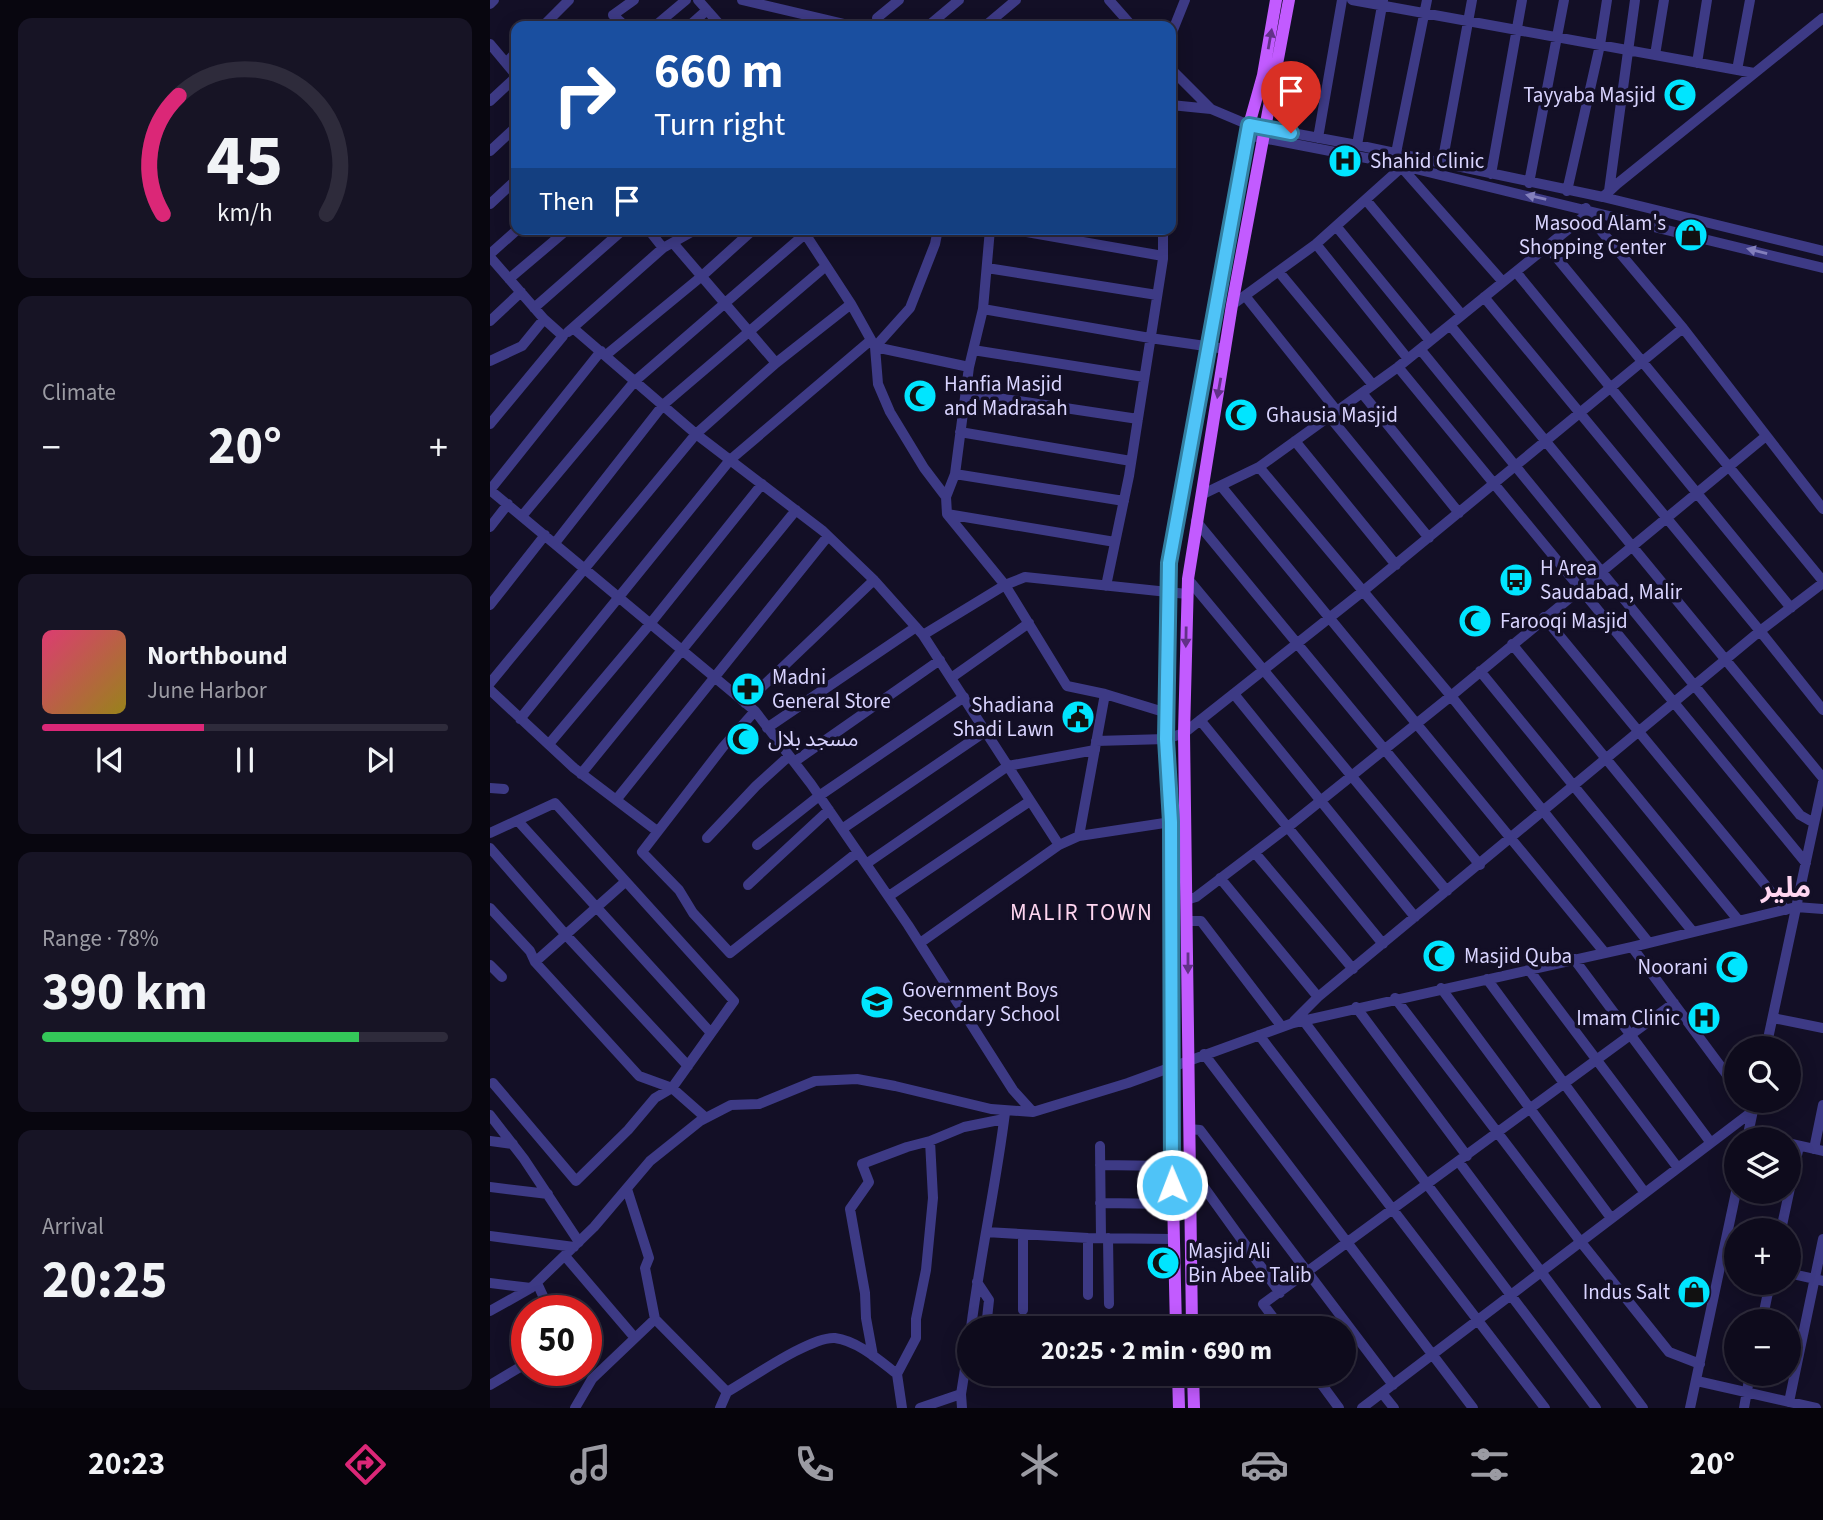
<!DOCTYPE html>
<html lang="en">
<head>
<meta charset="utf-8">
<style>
	:root { --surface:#0e0b1c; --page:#171425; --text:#f1f3f6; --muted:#9b9ba3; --line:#2e2b3b; --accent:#db2777 }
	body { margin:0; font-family:"Source Sans 3","Noto Sans Arabic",sans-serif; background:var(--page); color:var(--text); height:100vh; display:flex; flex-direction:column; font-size:26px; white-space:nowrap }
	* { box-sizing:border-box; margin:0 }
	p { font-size:23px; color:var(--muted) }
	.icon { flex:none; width:38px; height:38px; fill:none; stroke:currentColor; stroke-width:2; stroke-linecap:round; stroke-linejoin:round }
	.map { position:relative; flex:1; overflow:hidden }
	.drawer { display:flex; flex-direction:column; gap:18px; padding:18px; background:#08060f; width:490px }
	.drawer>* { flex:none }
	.banner { position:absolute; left:21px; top:21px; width:665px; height:214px; border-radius:14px; box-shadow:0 4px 18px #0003,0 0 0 2px var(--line); background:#1a4fa0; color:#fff; overflow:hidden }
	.fabs { position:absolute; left:1234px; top:1036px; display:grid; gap:14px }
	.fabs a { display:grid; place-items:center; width:77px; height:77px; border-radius:50%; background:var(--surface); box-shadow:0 4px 18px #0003,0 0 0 2px var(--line); font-size:35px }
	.speed { position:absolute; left:21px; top:1295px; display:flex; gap:14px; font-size:35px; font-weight:700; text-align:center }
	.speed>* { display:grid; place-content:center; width:91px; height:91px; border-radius:50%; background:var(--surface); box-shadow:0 4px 18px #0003,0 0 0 2px var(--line); line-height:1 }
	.speed .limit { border:10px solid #d22; background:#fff; color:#111 }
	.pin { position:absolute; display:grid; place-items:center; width:60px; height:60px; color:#fff; margin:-72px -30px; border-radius:50% 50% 50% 0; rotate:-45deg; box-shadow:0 0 7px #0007 }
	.pin .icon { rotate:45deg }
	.me { position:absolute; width:77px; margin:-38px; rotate:359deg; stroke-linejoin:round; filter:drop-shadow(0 0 5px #0008) }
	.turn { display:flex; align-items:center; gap:24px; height:147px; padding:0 28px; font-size:32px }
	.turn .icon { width:91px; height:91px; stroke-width:2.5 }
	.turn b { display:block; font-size:49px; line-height:60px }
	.then { display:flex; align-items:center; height:66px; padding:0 28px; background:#0003; gap:14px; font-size:26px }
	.big { font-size:52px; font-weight:700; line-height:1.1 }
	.drawer .widget { flex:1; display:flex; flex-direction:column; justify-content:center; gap:10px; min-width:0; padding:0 24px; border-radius:14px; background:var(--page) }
	.drawer .dial { align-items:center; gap:0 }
	.dial svg { height:182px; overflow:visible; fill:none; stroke:var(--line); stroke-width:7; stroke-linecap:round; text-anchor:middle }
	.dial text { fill:var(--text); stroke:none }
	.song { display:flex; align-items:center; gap:21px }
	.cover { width:84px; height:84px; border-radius:10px; background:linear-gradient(135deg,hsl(340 70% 55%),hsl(50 70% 35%)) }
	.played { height:7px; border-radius:4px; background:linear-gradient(90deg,var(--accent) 40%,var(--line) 40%) }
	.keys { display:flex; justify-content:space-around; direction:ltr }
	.heat { display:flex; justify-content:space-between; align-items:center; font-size:38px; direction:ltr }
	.charge { height:10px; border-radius:5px; background:linear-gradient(90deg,#34c759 78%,var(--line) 0) }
	.trip { position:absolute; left:467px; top:1316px; width:399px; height:70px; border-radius:35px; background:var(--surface); box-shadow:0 4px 18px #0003,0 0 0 2px var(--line); font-weight:700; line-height:70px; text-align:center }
	.menu { display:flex; height:112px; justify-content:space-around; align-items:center; background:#06040b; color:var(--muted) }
	.menu .icon { width:49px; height:49px }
	.menu .active { color:var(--accent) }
	.menu b { font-size:32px; color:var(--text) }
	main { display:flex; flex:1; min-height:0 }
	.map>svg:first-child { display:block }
</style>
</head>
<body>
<main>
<section class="drawer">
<div class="widget dial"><svg viewBox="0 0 100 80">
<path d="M14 69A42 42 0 1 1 86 69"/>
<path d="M14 69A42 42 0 0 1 21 17" stroke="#db2777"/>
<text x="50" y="56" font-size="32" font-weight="700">45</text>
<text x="50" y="72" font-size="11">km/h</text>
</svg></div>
<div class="widget"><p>Climate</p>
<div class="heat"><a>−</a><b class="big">20°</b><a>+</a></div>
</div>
<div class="widget">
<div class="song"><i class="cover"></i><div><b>Northbound</b><p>June Harbor</p></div></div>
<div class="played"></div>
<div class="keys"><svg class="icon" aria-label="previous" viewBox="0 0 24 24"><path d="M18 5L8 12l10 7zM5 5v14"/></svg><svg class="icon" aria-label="pause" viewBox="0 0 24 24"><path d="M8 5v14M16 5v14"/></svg><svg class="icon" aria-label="next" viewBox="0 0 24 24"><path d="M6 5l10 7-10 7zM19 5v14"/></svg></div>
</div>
<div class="widget"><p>Range · 78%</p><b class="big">390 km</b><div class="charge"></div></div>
<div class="widget"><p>Arrival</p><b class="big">20:25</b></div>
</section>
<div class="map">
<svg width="1333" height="1408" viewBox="0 0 1333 1408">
	<rect width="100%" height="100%" fill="#130f26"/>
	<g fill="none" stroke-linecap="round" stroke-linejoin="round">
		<path stroke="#3d3a85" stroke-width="10" d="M 208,0 L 231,26
			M 252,0 L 363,26
			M 619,0 L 642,26
			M 862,0 L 1264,73
			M 0,4 L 4,0
			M 387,18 L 409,0
			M 53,26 L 79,0
			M 135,26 L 123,15 L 144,0
			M 165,26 L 196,0
			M 199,26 L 217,10
			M 438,26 L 469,0
			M 495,26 L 526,0
			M 681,35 L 695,0
			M 0,44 L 26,75
			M 1165,55 L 1174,0
			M 16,63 L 26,52
			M 1207,63 L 1217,0
			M 681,69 L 721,109 L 759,125 L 867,145 L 1113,197 L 1333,251
			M 1247,70 L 1260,0
			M 0,101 L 26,77
			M 681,105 L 721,109
			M 757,135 L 897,162 L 1333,268
			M 828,138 L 852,0
			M 867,145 L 893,0
			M 0,151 L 26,127
			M 906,153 L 937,0
			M 952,164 L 982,0
			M 913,169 L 1013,282
			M 1001,174 L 1032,0
			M 1039,183 L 1074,0
			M 1077,191 L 1110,45 L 1117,0
			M 1119,191 L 1145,0
			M 1113,197 L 1127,184 L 1333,18
			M 876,200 L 972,315
			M 0,204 L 26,180
			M 1096,208 L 1097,214 L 1193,328 L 1333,509
			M 846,226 L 940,341
			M 158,229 L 173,248
			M 312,229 L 361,304 L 385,347 L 388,384 L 400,412 L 434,468 L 456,497 L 457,514 L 515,585 L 577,686 L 615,694 L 677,713
			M 448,229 L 445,244 L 420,308 L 385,347 L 479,367
			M 519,229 L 673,256
			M 183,243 L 286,363
			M 826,244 L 918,359
			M 1057,246 L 1333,581
			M 0,254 L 28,229
			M 0,257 L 54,319 L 73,336 L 0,424
			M 497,268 L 667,295
			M 789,272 L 883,385
			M 1026,272 L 1301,608
			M 19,279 L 78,229
			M 756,297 L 847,411
			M 994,297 L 1270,631 L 1333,710
			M 742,305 L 826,244 L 913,166
			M 44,308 L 134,229
			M 493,309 L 660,338 L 736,349
			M 0,321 L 31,292
			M 960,325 L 1333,778
			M 83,328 L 206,434 L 333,531 L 384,580 L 433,635 L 569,845
			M 78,332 L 173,248 L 207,229
			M 930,349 L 1310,815 L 1324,823
			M 483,350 L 654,377
			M 116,355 L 212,276 L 264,229
			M 0,361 L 32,346 L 54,319
			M 908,367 L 1316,863
			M 475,393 L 648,419
			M 872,393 L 969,513
			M 839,416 L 939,538
			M 470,432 L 641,461
			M 805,441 L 906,565
			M 769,467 L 961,696 L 1159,943
			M 465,474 L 634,501
			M 731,486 L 1115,953
			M 0,490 L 265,711 L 321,784 L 418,925 L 523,1090 L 543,1112
			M 0,490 L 111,351
			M 711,495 L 769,467 L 908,367 L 1097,214
			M 456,497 L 465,474 L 479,367 L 493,309 L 500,229
			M 457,514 L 625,542
			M 32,516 L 145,381 L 315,234
			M 706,521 L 990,865
			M 0,527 L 18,504
			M 65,543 L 173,405 L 336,266
			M 698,579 L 957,891
			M 616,586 L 639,476 L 673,259 L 673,229
			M 0,605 L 55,535
			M 1054,617 L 1296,910
			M 433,635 L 515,585 L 535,577 L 697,594
			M 1022,644 L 1249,921
			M 990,671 L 1203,932
			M 461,678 L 539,623
			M 0,683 L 206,434 L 286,363 L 361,304
			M 0,690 L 84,768 L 167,831
			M 744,694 L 925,917
			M 255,703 L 384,580
			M 265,711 L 233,747 L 152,852 L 189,890 L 203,913 L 240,953 L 368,852
			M 30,719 L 240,460 L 381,340
			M 710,720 L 893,944
			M 277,728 L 426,627
			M 606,741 L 676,739 L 694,733 L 872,592 L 1193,328
			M 59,744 L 160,624 L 272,484
			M 304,762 L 450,660
			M 91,774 L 306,510
			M 0,788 L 14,789
			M 126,800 L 338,536
			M 28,821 L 221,1033
			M 352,829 L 496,731
			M 0,833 L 65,803 L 244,1001 L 182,1088 L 165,1098 L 138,1130 L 86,1181 L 3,1083
			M 589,836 L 615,694
			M 217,838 L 266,786 L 299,756
			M 267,845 L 329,796 L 474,697
			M 0,848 L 76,935 L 198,1066
			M 765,853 L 863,969
			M 376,864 L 518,766 L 605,750
			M 730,878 L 828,997
			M 258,885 L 339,810
			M 399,896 L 540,801
			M 696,900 L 706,897 L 798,827 L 961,696 L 1276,436
			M 0,908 L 40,951 L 45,962 L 149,1076 L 182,1088 L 216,1118
			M 698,921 L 711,921 L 792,1027
			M 430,943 L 569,845 L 589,836 L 681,822
			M 1142,947 L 1246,1087
			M 1084,959 L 1221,1143
			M 45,962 L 135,882
			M 0,965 L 12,977
			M 1039,970 L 1188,1168
			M 997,979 L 1155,1193
			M 951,988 L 1121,1218
			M 905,998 L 1090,1241 L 1179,1352 L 1210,1364
			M 866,1007 L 977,1156
			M 1283,1018 L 1333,1028
			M 813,1020 L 1106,1408
			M 804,1021 L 828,997 L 1270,631 L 1333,583
			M 769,1035 L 1055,1408
			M 1276,1048 L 1333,782
			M 714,1054 L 983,1408
			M 0,1115 L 34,1159 L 89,1242
			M 699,1129 L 710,1130 L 903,1385
			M 1258,1134 L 1280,1139
			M 1257,1139 L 1265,1101
			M 0,1141 L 23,1144
			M 1298,1143 L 1333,1151
			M 610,1146 L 611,1238
			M 1324,1149 L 1333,1105
			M 969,1162 L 1153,1408
			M 610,1165 L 681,1166
			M 698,1165 L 790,1293
			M 0,1187 L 58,1194
			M 137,1189 L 159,1258 L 155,1268 L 165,1319 L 237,1392 L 230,1408
			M 610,1203 L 683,1204
			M 1291,1230 L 1309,1146
			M 496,1232 L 598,1238 L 683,1239
			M 0,1236 L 84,1247
			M 598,1238 L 598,1295
			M 618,1238 L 619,1304
			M 75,1256 L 145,1338
			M 1298,1273 L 1333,1281
			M 487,1282 L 499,1300 L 496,1328
			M 0,1283 L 41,1288
			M 47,1283 L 60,1311
			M 533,1310 L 533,1236
			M 0,1311 L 41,1288 L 104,1227 L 160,1161 L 210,1121 L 241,1105 L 269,1104 L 325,1081 L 367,1079 L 405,1086 L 501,1109 L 543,1112 L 638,1083 L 803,1023 L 1142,947 L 1306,907 L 1333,909
			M 1272,1321 L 1280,1283
			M 481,1328 C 490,1256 506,1185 515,1113
			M 791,1328 L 773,1304 L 1184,1003
			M 383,1356 L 376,1318 L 375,1293 L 360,1209 L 379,1182 L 372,1164 L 417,1147 L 440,1141 L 474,1127 L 514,1119
			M 824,1374 L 849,1408
			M 1207,1381 L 1326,1408
			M 0,1385 L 37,1363
			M 237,1392 C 260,1379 321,1336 345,1338 C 368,1341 390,1361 407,1374
			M 892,1393 L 904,1408
			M 1299,1402 L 1333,1239
			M 85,1408 L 102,1379 L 165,1319
			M 412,1408 L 407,1374 L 426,1338 L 426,1319 L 436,1270 L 443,1198 L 440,1141
			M 430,1408 L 471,1394
			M 472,1408 L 471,1394 L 480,1338
			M 872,1408 L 1263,1111 L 1256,1101
			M 1200,1408 L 1246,1192
			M 1254,1408 L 1260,1374"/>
		<path stroke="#c25bff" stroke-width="12" d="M 686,1328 L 680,1068 L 681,822 L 676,739 L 677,592 L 679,563 L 759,125 L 773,75 L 786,0
			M 702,1328 L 694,733 L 698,579 L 742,305 L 799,0
			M 688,1374 L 689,1408
			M 703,1374 L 704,1408"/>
	</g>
	<defs><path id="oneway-solid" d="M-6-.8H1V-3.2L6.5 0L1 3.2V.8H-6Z" transform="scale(1.75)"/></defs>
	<g fill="#623188">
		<use href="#oneway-solid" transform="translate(780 39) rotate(-80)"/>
		<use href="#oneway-solid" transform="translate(729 388) rotate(100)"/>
		<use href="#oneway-solid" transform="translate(696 637) rotate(91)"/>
		<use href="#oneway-solid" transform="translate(698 963) rotate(90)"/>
	</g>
	<g fill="#837fbc">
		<use href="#oneway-solid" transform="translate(1046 197) rotate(-167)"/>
		<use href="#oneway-solid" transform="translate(1267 251) rotate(-166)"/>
	</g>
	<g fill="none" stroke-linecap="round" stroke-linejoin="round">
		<defs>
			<path id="route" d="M 682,1185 L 681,822 L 676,739 L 679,563 L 759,125 L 801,133"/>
		</defs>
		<use href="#route" stroke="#337fa1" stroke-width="18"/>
		<use href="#route" stroke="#4fc3f7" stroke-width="12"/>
	</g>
	<defs>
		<symbol id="mosque-disc" viewBox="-11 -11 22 22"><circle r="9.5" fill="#00e5ff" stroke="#130f26"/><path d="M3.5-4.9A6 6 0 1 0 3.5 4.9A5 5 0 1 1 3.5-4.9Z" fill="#111"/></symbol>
		<symbol id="hospital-disc" viewBox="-11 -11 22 22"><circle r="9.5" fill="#00e5ff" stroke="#130f26"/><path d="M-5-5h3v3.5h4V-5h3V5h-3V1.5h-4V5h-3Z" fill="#111"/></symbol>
		<symbol id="shop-disc" viewBox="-11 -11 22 22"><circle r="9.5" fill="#00e5ff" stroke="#130f26"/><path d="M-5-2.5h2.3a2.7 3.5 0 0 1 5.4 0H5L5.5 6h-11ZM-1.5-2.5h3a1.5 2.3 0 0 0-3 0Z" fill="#111"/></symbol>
		<symbol id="bus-disc" viewBox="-11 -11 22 22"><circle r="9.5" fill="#00e5ff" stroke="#130f26"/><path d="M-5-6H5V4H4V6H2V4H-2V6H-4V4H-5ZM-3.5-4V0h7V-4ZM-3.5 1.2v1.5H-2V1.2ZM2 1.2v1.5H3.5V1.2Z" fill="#111"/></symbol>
		<symbol id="pharmacy-disc" viewBox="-11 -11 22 22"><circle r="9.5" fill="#00e5ff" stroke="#130f26"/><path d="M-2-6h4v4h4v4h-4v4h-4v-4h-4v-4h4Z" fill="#111"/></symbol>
		<symbol id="civic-disc" viewBox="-11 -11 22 22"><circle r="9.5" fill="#00e5ff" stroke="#130f26"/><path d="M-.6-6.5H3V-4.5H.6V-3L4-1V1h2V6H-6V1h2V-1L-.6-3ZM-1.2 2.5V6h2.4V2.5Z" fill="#111"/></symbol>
		<symbol id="school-disc" viewBox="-11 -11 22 22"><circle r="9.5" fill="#00e5ff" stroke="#130f26"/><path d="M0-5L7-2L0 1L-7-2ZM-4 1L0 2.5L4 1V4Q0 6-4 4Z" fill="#111"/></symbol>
	</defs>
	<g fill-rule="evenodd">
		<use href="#mosque-disc" x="1171" y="76" width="38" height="38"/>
		<use href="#hospital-disc" x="836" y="142" width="38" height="38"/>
		<use href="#shop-disc" x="1182" y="216" width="38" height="38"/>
		<use href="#mosque-disc" x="411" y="377" width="38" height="38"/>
		<use href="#mosque-disc" x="732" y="396" width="38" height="38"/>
		<use href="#bus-disc" x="1007" y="561" width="38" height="38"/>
		<use href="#mosque-disc" x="966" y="602" width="38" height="38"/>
		<use href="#pharmacy-disc" x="239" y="670" width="38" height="38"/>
		<use href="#civic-disc" x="569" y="698" width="38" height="38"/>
		<use href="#mosque-disc" x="234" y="720" width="38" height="38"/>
		<use href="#mosque-disc" x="930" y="937" width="38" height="38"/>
		<use href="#mosque-disc" x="1223" y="948" width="38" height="38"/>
		<use href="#school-disc" x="368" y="983" width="38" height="38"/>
		<use href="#hospital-disc" x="1195" y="999" width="38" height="38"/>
		<use href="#mosque-disc" x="654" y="1244" width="38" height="38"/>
		<use href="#shop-disc" x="1185" y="1273" width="38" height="38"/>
	</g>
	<g text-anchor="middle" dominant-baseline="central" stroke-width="7" stroke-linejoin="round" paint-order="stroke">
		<g font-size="21" fill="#d9d4ff" stroke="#130f26" text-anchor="start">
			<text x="1166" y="95" text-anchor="end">Tayyaba Masjid</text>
			<text x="880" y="161">Shahid Clinic</text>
			<text x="1176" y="223" text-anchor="end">Masood Alam's<tspan x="1176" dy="24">Shopping Center</tspan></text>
			<text x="454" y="384">Hanfia Masjid<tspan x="454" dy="24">and Madrasah</tspan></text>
			<text x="776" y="415">Ghausia Masjid</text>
			<text x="1050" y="568">H Area<tspan x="1050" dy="24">Saudabad, Malir</tspan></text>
			<text x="1010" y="621">Farooqi Masjid</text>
			<text x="282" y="677">Madni<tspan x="282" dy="24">General Store</tspan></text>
			<text x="564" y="705" text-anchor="end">Shadiana<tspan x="564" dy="24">Shadi Lawn</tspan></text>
			<text x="278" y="739">مسجد بلال</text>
			<text x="974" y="956">Masjid Quba</text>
			<text x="1218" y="967" text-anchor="end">Noorani</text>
			<text x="412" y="990">Government Boys<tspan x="412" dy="24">Secondary School</tspan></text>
			<text x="1190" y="1018" text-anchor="end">Imam Clinic</text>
			<text x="698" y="1251">Masjid Ali<tspan x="698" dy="24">Bin Abee Talib</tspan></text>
			<text x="1180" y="1292" text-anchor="end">Indus Salt</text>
		</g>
		<g font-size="23" letter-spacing="2" fill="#ffd6f0" stroke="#130f26">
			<text x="592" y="912">MALIR TOWN</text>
		</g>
		<g font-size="28" font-weight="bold" fill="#ffd6f0" stroke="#130f26">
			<text x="1296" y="888">ملیر</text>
		</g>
	</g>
</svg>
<div class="fabs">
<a><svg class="icon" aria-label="search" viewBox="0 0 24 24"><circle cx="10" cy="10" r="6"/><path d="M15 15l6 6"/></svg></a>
<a><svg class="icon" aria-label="layers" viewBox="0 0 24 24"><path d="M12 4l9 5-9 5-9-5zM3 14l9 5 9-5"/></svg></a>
<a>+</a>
<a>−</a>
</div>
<div class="speed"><div class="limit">50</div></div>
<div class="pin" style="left:801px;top:133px;background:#d93025"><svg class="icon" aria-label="arrive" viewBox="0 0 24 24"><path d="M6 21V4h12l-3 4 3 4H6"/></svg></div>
<svg class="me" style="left:682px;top:1185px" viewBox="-20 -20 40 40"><circle r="17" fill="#4fc3f7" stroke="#fff" stroke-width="3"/><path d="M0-11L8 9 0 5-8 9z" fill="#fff"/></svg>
<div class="trip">20:25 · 2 min · 690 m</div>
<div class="banner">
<div class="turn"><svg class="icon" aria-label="right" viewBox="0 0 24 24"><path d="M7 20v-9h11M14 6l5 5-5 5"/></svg><div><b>660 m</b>Turn right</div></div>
<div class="then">Then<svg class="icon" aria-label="arrive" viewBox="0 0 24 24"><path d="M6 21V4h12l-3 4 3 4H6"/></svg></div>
</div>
</div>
</main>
<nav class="menu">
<b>20:23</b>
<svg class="icon active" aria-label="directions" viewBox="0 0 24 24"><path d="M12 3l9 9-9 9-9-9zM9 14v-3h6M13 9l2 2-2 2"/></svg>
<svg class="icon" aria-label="music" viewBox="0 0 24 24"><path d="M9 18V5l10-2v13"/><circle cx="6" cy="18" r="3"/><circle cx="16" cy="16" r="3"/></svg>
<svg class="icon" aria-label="phone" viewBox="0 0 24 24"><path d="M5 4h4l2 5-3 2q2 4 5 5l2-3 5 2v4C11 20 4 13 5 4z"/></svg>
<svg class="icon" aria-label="climate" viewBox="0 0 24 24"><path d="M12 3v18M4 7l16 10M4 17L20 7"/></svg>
<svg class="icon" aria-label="car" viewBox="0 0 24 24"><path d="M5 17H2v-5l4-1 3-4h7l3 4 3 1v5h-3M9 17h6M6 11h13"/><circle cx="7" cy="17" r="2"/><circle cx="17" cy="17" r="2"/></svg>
<svg class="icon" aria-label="filters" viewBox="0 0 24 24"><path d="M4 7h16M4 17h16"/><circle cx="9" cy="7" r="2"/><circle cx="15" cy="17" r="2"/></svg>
<b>20°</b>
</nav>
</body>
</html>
